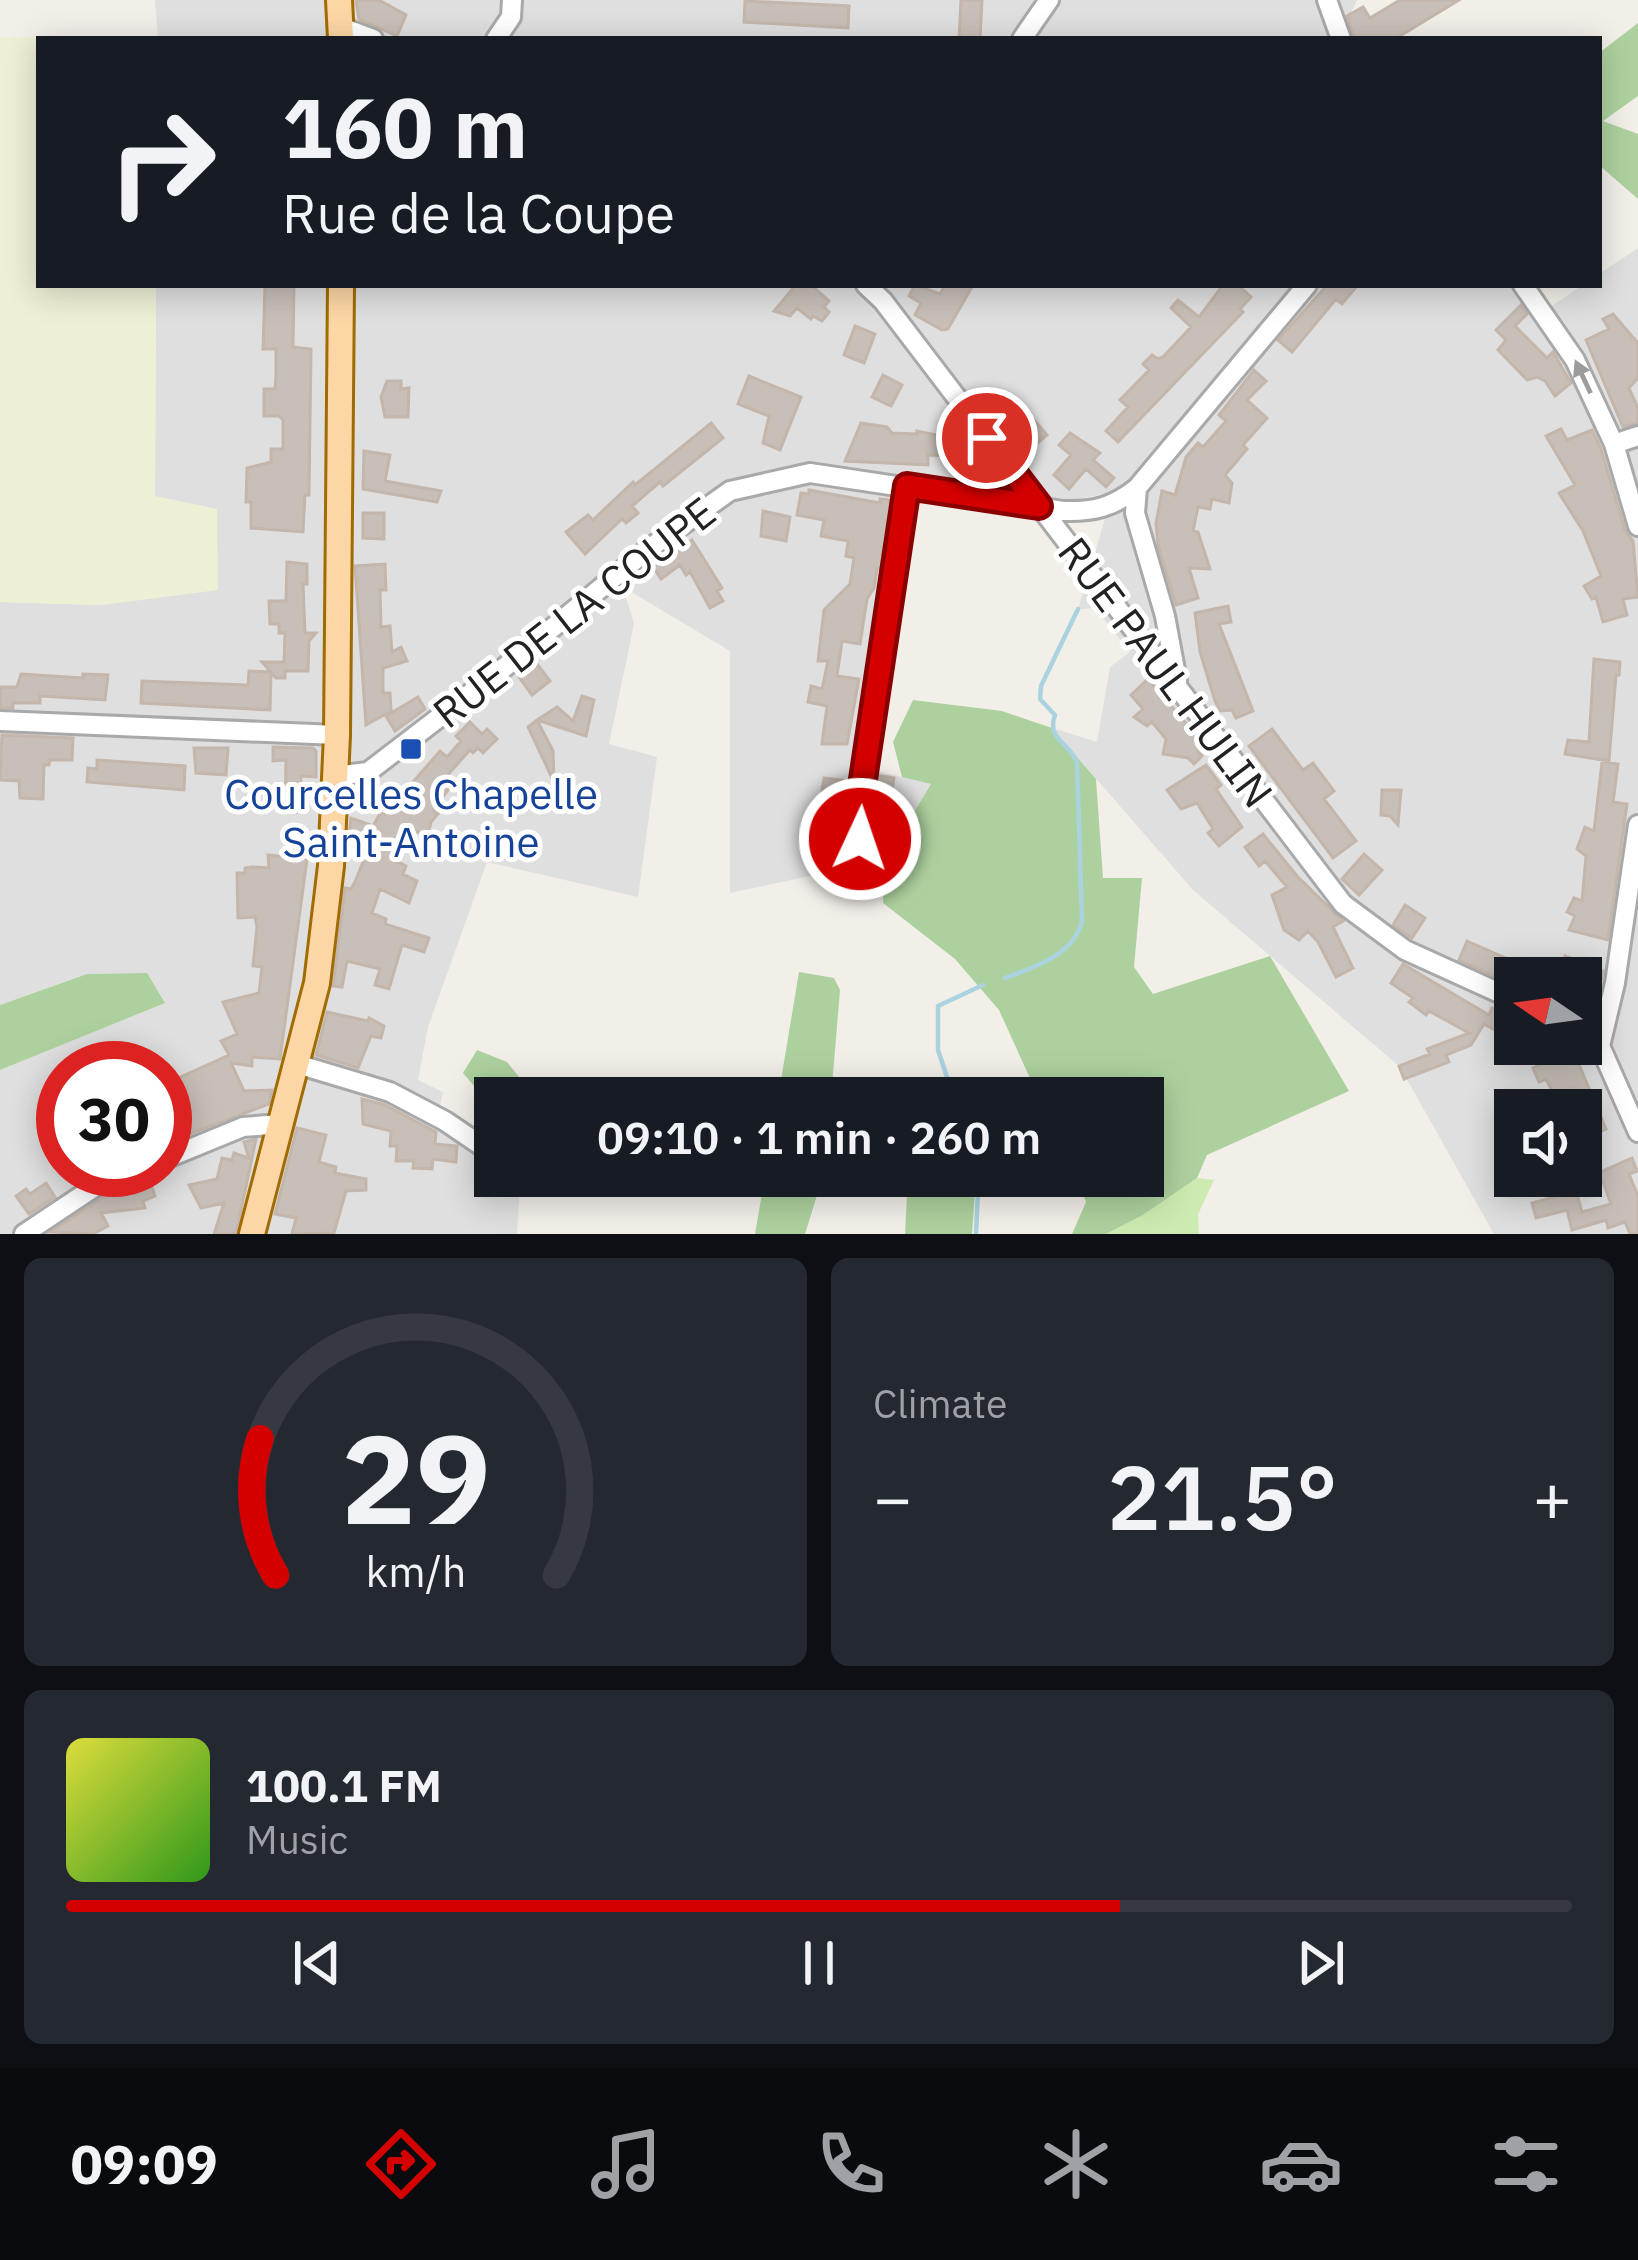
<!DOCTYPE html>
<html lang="en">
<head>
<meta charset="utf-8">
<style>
	:root { --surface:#171b24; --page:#242831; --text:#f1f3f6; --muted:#9ea1a6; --line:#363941; --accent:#d40000 }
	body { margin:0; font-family:"IBM Plex Sans",sans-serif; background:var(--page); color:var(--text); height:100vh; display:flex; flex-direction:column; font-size:45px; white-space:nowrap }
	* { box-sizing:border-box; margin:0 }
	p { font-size:39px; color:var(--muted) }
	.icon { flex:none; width:66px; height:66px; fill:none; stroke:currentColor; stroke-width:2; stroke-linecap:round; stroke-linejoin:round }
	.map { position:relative; height:1234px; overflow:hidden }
	.panel { display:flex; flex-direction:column; gap:24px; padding:24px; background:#0d0f14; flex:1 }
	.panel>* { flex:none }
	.hud { position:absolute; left:36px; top:36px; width:1566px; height:252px; border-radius:0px; box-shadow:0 6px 30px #0003; background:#171b24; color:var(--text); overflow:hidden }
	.needle { width:78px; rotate:283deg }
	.fabs { position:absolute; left:1494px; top:957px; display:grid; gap:24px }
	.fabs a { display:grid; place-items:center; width:108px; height:108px; border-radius:0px; background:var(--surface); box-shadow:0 6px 30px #0003; font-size:60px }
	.speed { position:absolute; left:36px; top:1041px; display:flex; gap:24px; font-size:60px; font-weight:700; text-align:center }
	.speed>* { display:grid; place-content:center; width:156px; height:156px; border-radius:50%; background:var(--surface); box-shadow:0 6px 30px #0003; line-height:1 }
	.speed .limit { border:18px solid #d22; background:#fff; color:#111 }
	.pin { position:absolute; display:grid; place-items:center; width:102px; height:102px; color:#fff; margin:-51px; border:6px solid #fff; border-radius:50%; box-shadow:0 3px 12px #0007 }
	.me { position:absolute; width:132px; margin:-66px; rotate:3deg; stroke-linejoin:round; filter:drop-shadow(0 0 9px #0008) }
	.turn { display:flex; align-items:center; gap:42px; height:252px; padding:0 48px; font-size:54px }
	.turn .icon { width:156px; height:156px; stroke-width:2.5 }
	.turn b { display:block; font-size:84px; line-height:102px }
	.big { font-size:90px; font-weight:600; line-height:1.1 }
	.panel .tile { flex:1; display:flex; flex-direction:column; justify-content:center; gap:18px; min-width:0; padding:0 42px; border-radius:18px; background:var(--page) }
	.panel .dial { align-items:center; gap:0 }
	.dial svg { height:312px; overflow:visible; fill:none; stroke:var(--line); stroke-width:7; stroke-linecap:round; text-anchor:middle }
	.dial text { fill:var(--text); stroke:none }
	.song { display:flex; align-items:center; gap:36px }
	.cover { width:144px; height:144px; border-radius:18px; background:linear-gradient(135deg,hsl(60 70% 55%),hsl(110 70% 35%)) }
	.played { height:12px; border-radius:6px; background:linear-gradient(90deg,var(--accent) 70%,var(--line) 70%) }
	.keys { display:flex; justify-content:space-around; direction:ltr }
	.heat { display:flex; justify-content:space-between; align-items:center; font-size:66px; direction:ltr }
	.panel .tiles { flex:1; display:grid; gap:24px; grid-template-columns:1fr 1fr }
	.tile:last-child { grid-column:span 2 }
	.trip { position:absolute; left:474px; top:1077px; width:690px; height:120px; border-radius:0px; background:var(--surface); box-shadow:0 6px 30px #0003; font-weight:600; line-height:120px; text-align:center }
	.dock { display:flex; height:192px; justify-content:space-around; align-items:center; background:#090b0e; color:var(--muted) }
	.dock .icon { width:84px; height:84px }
	.dock .current { color:var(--accent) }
	.dock b { font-size:54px; color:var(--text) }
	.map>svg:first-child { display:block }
</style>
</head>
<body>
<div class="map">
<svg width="1638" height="1234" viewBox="0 0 1638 1234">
	<rect width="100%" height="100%" fill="#f2efe9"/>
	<path fill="#e0dfdf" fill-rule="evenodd" d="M 155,0 L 1357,0 L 1346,23 L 1332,29 L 1335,39 L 158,39 Z
		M 1638,248 L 1638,1234 L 1494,1234 L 1400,1067 L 1193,890 L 1052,728 L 1097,742 L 1110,667 L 1130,652 L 1095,608 L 1078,609 L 1113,492 L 1064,502 L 918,481 L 873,770 L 931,784 L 885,860 L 730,893 L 730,651 L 623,587 L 634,624 L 609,744 L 657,757 L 638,897 L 487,862 L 428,1027 L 418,1080 L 443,1092 L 437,1121 L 495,1165 L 495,1176 L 510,1176 L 520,1184 L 517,1234 L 0,1234 L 0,1070 L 164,1003 L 146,973 L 87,974 L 0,1005 L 0,602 L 102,605 L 155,496 L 156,285 L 1512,285 L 1538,315 L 1583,285 L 1599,285 L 1599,274 ZM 1515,978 L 1581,978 L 1581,1044 L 1515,1044 ZM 63,1068 L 165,1068 L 165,1170 L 63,1170 ZM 1515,1110 L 1581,1110 L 1581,1176 L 1515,1176 Z"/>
	<path fill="#eef0d5" d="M 0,37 L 116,39 L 39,39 L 39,285 L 156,285 L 155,496 L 217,509 L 218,590 L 102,605 L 0,602 Z"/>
	<path fill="#cdebb0" d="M 1197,1178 L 1214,1180 L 1198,1214 L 1199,1234 L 1106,1234 L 1143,1215 Z"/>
	<path fill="#add19e" d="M 1638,23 L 1638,96 L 1603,121 L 1638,134 L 1638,199 L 1599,165 L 1599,53 Z
		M 913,700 L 1002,711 L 1052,728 L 1096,779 L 1103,878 L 1142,878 L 1134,967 L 1153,994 L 1270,956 L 1349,1091 L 1207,1155 L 1197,1178 L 1143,1215 L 1106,1234 L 1072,1234 L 1086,1202 L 1075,1176 L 1143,1176 L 1143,1098 L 1039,1098 L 999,1010 L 955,959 L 883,903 L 885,860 L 931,784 L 902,777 L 893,742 Z
		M 799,972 L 834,978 L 840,990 L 831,1098 L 778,1098 Z
		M 147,973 L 165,1003 L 0,1070 L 0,1005 L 87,974 Z
		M 477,1050 L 507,1062 L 536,1098 L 495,1098 L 495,1111 L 463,1073 Z
		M 765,1176 L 823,1176 L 805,1234 L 755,1234 Z
		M 908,1176 L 966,1176 L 975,1191 L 972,1234 L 905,1234 Z"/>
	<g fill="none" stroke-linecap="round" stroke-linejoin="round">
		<path stroke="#aad3df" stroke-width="4.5" d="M 1005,978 C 1035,967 1074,955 1082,921 L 1077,762 C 1070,743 1046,740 1055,715 L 1040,699 L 1041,686 L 1078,609
			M 954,1098 L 938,1050 L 938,1006 L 983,985
			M 969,1176 L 978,1191 L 976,1234"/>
	</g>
	<path fill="#c7bfb8" stroke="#c4b6ab" stroke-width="3" d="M 356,0 L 379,0 L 406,15 L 397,36 L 359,19 Z
		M 961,0 L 982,0 L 980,39 L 959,39 Z
		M 1400,0 L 1459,0 L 1395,39 L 1354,39 L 1347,16 L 1363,7 L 1370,18 Z
		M 745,1 L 849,6 L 848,28 L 744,22 Z
		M 265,285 L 294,285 L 293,347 L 311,349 L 309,495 L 305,495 L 303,532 L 251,528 L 251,502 L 246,502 L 247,468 L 271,462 L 271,449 L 283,449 L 283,420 L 279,416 L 264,416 L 264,389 L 275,389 L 276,376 L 276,349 L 263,349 Z
		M 796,285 L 811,285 L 829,301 L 824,307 L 829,312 L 822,321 L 813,316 L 811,319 L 797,308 L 790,316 L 774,311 Z
		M 915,285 L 940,294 L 945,285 L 973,285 L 948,329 L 942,330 L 915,315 L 921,303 L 909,296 Z
		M 1223,285 L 1238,285 L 1251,297 L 1240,309 L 1243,312 L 1118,442 L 1106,431 L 1128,407 L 1120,400 L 1149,370 L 1143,364 L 1152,355 L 1158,359 L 1163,357 L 1191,327 L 1171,308 L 1178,300 L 1199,317 Z
		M 1327,285 L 1358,285 L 1342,304 L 1336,299 L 1292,352 L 1278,340 Z
		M 1521,305 L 1527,314 L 1515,326 L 1547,358 L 1553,352 L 1571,383 L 1555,396 L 1545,381 L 1537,377 L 1527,380 L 1498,350 L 1506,340 L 1496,330 Z
		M 1613,314 L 1638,343 L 1638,378 L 1629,388 L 1638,408 L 1638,423 L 1623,427 L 1586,340 L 1609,329 L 1603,319 Z
		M 855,326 L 875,334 L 864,363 L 844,355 Z
		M 1254,370 L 1266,381 L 1247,400 L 1267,418 L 1243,445 L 1247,449 L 1225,475 L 1232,483 L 1229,503 L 1212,499 L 1210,509 L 1198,507 L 1193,531 L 1198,532 L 1210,569 L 1189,568 L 1198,598 L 1176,605 L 1158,545 L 1156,523 L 1162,491 L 1175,495 L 1186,457 L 1198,443 L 1203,447 L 1226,421 L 1219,415 Z
		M 883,375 L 902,385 L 891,406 L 872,397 Z
		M 749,376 L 801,397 L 780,450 L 763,443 L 769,416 L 738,404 Z
		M 387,381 L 401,381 L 401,389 L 409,388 L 408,417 L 385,417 L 381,397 Z
		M 1025,409 L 1047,435 L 1028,451 L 1005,425 Z
		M 711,423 L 723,438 L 663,486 L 660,482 L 632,506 L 638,513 L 626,523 L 622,519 L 585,554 L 566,532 L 588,515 L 593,520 L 633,482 L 635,485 Z
		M 861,423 L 887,427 L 892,433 L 917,434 L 917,431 L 956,439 L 953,456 L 928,455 L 928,465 L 845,461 Z
		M 1561,429 L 1567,440 L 1592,430 L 1601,449 L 1625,530 L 1633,541 L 1638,597 L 1623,599 L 1627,615 L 1603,622 L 1596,597 L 1592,599 L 1584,586 L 1601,576 L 1583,531 L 1559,493 L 1575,485 L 1546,436 Z
		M 1070,433 L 1100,453 L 1093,460 L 1114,478 L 1106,487 L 1086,469 L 1069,489 L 1054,475 L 1071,455 L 1059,445 Z
		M 364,451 L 390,455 L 385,481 L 441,491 L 437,502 L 363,489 Z
		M 809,490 L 880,503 L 880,499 L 891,500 L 881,569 L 877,569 L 874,588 L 867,599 L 860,644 L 842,641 L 837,676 L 859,679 L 847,744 L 822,744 L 827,706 L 808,702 L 811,686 L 822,689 L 828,661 L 818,661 L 824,610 L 850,584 L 854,558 L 846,556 L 848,541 L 821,536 L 824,520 L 797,515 L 801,493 L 809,494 Z
		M 763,511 L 790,517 L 786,541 L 761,536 Z
		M 363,513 L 384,513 L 384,539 L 363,538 Z
		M 692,540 L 722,588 L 717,591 L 723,601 L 710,608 L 690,572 L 686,575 L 680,565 L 661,579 L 653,567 Z
		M 287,562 L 307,564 L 307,584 L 303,584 L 305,633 L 316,633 L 309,641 L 308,671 L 285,671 L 285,678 L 276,678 L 262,662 L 284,662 L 285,633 L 279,633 L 279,624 L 270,624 L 269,601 L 286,601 Z
		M 385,564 L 386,590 L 380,590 L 381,627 L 390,626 L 392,652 L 401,647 L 407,661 L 383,668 L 383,693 L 390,693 L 391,711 L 366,725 L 355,566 Z
		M 1228,606 L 1231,622 L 1219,624 L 1253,711 L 1236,718 L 1232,710 L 1220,711 L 1215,701 L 1200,652 L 1195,613 Z
		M 1594,659 L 1620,662 L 1619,675 L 1616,675 L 1609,761 L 1565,754 L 1568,740 L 1589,742 Z
		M 537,664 L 550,681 L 532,695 L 519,677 Z
		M 249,671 L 271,672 L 270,710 L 141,703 L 142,681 L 248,685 Z
		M 21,674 L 83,678 L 83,674 L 108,675 L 105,700 L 40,696 L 40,703 L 13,703 L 13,708 L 0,708 L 0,687 L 17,687 Z
		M 1148,679 L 1205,745 L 1198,751 L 1202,756 L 1194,764 L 1188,758 L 1163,754 L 1166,739 L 1152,722 L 1147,726 L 1134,717 L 1143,709 L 1131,695 Z
		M 582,696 L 594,700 L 586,736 L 537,720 L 557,707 L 573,721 Z
		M 418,697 L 425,709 L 395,731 L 386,716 Z
		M 537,720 L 553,751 L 554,782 L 528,727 Z
		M 470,722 L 482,734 L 487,729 L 497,739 L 483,753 L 478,748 L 473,753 L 470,750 L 444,779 L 451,786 L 433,810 L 438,814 L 431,822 L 428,835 L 406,829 L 396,861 L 406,866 L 403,874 L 417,881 L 409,903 L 380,889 L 372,913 L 386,919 L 385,924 L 429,938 L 424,952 L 402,945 L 389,989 L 375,985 L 380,969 L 347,961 L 342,987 L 333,986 L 345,888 L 351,889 L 355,882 L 371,842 L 349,835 L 351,818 L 373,826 L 382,810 L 385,814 L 440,751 L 447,757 L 461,741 L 456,736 Z
		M 1272,729 L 1303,770 L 1313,763 L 1334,791 L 1324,799 L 1356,841 L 1333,858 L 1249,746 Z
		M 2,735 L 73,738 L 72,760 L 50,760 L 49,765 L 44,765 L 43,799 L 20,798 L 19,781 L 0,780 Z
		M 273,747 L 313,748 L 316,751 L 316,777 L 301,776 L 299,812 L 285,812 L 286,760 L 273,761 Z
		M 194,748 L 228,748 L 226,775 L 196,773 Z
		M 97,760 L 185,766 L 184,790 L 87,782 L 88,768 L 97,769 Z
		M 1602,762 L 1618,764 L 1613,802 L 1627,804 L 1608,940 L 1569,930 L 1575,916 L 1567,912 L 1574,898 L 1582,901 L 1586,856 L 1577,849 L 1585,827 L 1594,831 Z
		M 1206,765 L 1221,785 L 1216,789 L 1242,827 L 1219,846 L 1208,833 L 1213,829 L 1197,803 L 1181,809 L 1167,790 Z
		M 877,775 L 894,778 L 883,840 L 873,836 Z
		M 824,778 L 842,780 L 841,788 L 845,789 L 839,829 L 846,829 L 857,864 L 839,866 L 837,857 L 828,858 L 826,844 L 818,847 L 816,834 Z
		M 1382,790 L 1401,790 L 1398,825 L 1390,816 L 1381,815 Z
		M 1263,834 L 1297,876 L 1343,921 L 1333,927 L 1353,968 L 1336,977 L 1318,942 L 1308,931 L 1299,940 L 1284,930 L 1272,895 L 1287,887 L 1265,861 L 1259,866 L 1245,847 Z
		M 1364,854 L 1382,870 L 1359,895 L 1342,879 Z
		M 268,855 L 307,859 L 280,1059 L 252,1057 L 252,1066 L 231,1063 L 244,1091 L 272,1090 L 269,1104 L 165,1143 L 165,1122 L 188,1112 L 176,1079 L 229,1055 L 221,1041 L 237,1034 L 223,1002 L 259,993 L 262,967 L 253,966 L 257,927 L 255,917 L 238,918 L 237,873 L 245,873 L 245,868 L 252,867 L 269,868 Z
		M 1405,905 L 1425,918 L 1412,938 L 1393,925 Z
		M 1467,941 L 1510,960 L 1502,979 L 1459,960 Z
		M 1565,956 L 1603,971 L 1593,1019 L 1581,1015 L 1581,978 L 1559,969 Z
		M 1403,964 L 1489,1015 L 1492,1008 L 1515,1017 L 1515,1029 L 1502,1034 L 1484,1024 L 1471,1045 L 1446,1055 L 1449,1062 L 1404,1079 L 1399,1066 L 1430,1054 L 1427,1049 L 1469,1033 L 1429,1011 L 1426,1015 L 1409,1002 L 1413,998 L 1391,983 Z
		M 327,1012 L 368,1021 L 369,1018 L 384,1026 L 381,1038 L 371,1036 L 358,1068 L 316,1055 Z
		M 1573,1050 L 1606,1129 L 1589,1137 L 1573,1095 L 1556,1099 L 1546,1079 L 1539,1082 L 1533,1068 Z
		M 362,1099 L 385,1105 L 436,1132 L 435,1144 L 457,1146 L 456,1162 L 433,1159 L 432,1169 L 413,1168 L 414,1161 L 396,1161 L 397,1146 L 390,1146 L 391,1131 L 363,1124 Z
		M 297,1128 L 326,1135 L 319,1162 L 336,1167 L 335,1173 L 366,1179 L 366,1190 L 346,1191 L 334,1233 L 292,1234 L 296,1218 L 275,1214 Z
		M 256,1139 L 236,1234 L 214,1234 L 224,1203 L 201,1208 L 189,1185 L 217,1179 L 222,1158 L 232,1160 L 234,1153 L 249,1158 L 244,1142 Z
		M 1632,1158 L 1637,1171 L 1629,1174 L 1638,1196 L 1638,1234 L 1630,1234 L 1625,1222 L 1608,1228 L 1606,1220 L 1572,1230 L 1567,1210 L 1536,1218 L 1532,1203 L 1576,1191 L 1582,1212 L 1611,1204 L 1603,1182 L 1579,1187 L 1578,1182 Z
		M 148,1176 L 155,1196 L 143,1201 L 145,1208 L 101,1213 L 108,1226 L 93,1234 L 51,1232 L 102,1198 Z
		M 46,1183 L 55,1197 L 29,1214 L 16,1196 L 26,1189 L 30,1194 Z"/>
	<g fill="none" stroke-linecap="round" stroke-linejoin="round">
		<defs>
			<path id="minor" d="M 1327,0 L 1341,39
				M 341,27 L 373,39
				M 496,39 L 511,17 L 512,0
				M 1022,39 L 1049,0
				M 866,285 L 883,301 L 1343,904 L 1405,950 L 1515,1000
				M 1523,285 L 1575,360 L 1614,444 L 1638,526
				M 1614,444 L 1638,436
				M 1137,488 L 1135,513 L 1165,616 L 1177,681
				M 0,721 L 337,735
				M 335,776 L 368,772 L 505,667 L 647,550 L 730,491 L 810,473 L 1063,511 C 1094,512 1113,507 1137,488 L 1307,285
				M 874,869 L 860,839 L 859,806 L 907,486
				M 1600,1046 L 1615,983 L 1638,825
				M 1600,1046 L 1638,1132
				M 297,1064 L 390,1092 L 445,1121 L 495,1155
				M 165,1159 L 243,1127 L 281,1124
				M 24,1234 L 96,1186 L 136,1170"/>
			<path id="major" d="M 339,0 L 341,39
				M 252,1234 L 317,983 L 331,866 L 337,735 L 341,285"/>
		</defs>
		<use href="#minor" stroke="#a9a9a9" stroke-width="24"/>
		<use href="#major" stroke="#a06b00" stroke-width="30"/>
		<use href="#minor" stroke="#fff" stroke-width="18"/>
		<use href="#major" stroke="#fcd6a4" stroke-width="24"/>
	</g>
	<defs><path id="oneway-solid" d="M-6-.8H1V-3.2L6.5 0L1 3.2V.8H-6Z" transform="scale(3)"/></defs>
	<use fill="#9c9c9c" href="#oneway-solid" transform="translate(1583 377) rotate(-115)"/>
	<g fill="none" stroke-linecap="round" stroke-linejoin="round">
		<defs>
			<path id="route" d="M 860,839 L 859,806 L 907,486 L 1039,506 L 987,438"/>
		</defs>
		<use href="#route" stroke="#8a0000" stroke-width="30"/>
		<use href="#route" stroke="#d40000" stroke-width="21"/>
	</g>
	<rect fill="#1a4fb4" stroke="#fff" stroke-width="4.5" x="399" y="737" width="24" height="24" rx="6"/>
	<g text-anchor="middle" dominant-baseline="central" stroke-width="10" stroke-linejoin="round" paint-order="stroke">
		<g font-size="42" fill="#222" stroke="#fff">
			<text transform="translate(574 612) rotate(-38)">RUE DE LA COUPE</text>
			<text transform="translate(1166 672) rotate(53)">RUE PAUL HULIN</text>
		</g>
		<g font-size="42" fill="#164399" stroke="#fff">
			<text x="411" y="793">Courcelles Chapelle<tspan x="411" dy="48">Saint-Antoine</tspan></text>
		</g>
	</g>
</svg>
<div class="fabs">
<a><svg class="needle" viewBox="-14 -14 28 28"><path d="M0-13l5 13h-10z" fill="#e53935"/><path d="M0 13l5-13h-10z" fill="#9ea1a6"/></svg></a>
<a><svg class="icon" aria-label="sound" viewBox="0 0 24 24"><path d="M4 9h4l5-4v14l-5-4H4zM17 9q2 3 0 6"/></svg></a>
</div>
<div class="speed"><div class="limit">30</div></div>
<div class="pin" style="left:987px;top:438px;background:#d93025"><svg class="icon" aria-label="arrive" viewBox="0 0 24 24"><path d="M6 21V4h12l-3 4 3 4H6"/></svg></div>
<svg class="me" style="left:860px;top:839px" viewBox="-20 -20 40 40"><circle r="17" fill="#d40000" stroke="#fff" stroke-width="3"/><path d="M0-11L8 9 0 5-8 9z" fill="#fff"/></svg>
<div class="trip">09:10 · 1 min · 260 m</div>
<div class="hud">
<div class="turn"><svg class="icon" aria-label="right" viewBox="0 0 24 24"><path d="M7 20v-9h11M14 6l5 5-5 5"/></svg><div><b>160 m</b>Rue de la Coupe</div></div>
</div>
</div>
<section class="panel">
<div class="tiles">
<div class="tile dial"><svg viewBox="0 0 100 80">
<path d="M14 69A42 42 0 1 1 86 69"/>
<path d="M14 69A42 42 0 0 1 10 34" stroke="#d40000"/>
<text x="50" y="56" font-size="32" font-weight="700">29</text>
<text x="50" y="72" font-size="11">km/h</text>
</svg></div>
<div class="tile"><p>Climate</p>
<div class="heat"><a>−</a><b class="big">21.5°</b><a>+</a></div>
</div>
<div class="tile">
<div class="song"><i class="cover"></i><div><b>100.1 FM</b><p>Music</p></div></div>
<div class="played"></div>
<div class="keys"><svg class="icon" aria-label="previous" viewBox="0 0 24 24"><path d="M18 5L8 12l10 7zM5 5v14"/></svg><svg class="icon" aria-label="pause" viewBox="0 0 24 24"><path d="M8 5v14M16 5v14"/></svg><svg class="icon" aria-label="next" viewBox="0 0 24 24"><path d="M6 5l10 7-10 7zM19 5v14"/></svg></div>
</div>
</div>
</section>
<nav class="dock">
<b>09:09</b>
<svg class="icon current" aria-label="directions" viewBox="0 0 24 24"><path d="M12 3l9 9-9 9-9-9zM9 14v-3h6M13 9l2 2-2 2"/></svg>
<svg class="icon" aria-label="music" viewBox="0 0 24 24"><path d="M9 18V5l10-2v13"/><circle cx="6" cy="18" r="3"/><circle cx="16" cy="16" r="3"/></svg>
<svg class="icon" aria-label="phone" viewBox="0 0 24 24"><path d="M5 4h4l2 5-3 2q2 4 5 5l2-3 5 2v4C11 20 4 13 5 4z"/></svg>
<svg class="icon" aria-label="climate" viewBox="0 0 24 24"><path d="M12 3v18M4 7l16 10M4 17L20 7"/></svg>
<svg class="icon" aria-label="car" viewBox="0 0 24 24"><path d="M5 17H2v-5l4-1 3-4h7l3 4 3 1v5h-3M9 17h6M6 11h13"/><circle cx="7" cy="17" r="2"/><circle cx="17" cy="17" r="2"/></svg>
<svg class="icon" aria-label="filters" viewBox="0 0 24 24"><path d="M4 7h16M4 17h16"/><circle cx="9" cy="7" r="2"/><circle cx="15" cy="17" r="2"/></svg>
</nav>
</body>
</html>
